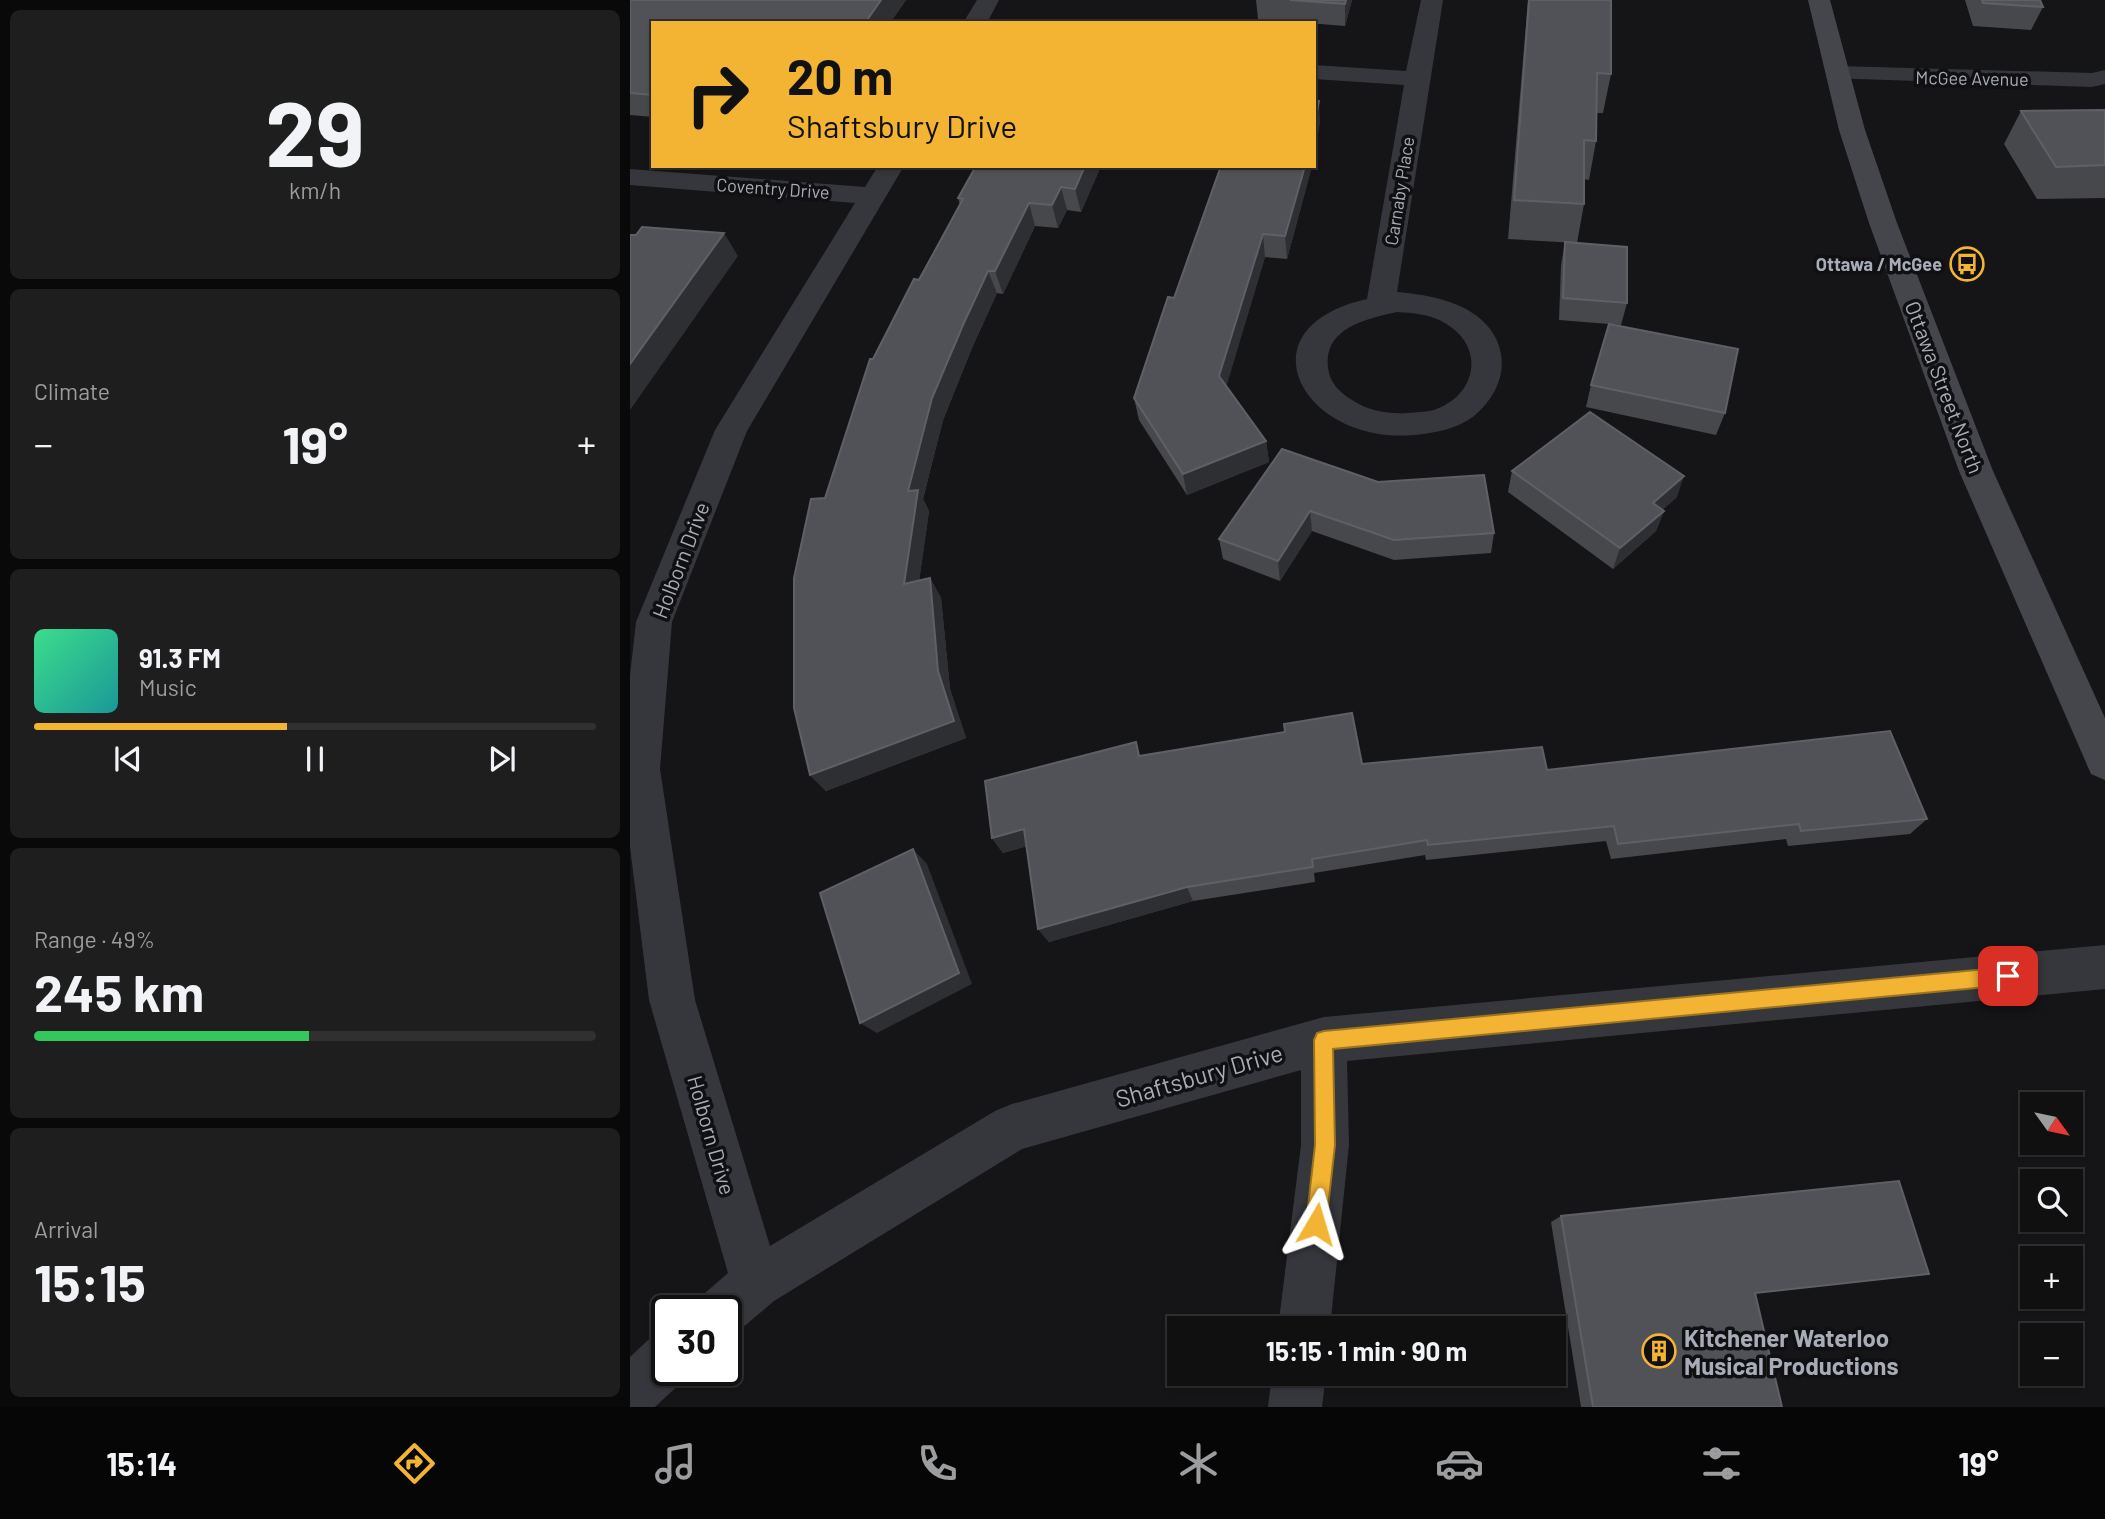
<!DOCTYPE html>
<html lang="en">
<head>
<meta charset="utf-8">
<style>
	:root { --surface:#101011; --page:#1e1e1f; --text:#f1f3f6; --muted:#9c9d9f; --line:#303031; --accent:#f2b432 }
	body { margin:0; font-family:Barlow,sans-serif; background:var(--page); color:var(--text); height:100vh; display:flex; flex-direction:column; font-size:26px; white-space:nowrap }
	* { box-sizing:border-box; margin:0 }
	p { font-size:23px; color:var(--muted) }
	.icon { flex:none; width:38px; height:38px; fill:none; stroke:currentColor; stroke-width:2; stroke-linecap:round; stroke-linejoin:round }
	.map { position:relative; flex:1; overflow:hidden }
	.side { display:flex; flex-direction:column; gap:10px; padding:10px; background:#090909; width:630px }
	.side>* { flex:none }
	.banner { position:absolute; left:21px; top:21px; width:665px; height:147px; border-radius:0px; box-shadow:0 2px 5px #0004,0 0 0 2px var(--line); background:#f2b432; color:#111; overflow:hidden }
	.needle { width:46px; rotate:123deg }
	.fabs { position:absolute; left:1390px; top:1092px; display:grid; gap:14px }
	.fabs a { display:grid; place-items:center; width:63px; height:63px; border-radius:0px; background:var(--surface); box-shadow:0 2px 5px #0004,0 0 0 2px var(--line); font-size:35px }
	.speed { position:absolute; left:21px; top:1295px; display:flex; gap:14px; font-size:35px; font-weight:700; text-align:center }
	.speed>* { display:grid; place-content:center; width:91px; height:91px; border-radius:50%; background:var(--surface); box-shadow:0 2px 5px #0004,0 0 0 2px var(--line); line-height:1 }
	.speed .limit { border:4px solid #111; border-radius:10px; background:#fff; color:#111 }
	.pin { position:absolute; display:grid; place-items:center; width:60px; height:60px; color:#fff; margin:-30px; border-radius:14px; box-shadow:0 4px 10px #0006 }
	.me { position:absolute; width:77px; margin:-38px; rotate:7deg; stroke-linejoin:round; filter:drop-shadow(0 0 5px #0008) }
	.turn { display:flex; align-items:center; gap:24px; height:147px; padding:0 21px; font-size:32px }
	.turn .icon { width:91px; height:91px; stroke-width:2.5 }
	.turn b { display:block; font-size:49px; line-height:60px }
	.big { font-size:52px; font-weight:700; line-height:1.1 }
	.side .widget { flex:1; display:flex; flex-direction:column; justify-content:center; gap:10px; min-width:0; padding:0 24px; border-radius:10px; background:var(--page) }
	.side .dial { align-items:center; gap:0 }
	.dial b { font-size:91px; line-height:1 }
	.song { display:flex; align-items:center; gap:21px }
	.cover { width:84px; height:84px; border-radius:10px; background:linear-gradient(135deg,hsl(150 70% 55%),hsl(180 70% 35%)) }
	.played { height:7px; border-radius:4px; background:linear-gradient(90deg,var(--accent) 45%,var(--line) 45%) }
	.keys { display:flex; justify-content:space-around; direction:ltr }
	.heat { display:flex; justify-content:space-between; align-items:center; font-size:38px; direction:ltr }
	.charge { height:10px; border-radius:5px; background:linear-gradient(90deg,#34c759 49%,var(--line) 0) }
	.trip { position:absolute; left:537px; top:1316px; width:399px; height:70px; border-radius:0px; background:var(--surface); box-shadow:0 2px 5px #0004,0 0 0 2px var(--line); font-weight:700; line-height:70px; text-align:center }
	.tab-bar { display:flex; height:112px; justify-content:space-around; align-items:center; background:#060607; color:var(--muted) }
	.tab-bar .icon { width:49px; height:49px }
	.tab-bar .active { color:var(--accent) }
	.tab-bar b { font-size:32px; color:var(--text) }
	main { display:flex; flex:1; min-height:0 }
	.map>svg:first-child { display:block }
</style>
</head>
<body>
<main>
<section class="side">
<div class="widget dial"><b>29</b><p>km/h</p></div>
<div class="widget"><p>Climate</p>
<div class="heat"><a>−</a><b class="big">19°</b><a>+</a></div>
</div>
<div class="widget">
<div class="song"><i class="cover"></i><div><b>91.3 FM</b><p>Music</p></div></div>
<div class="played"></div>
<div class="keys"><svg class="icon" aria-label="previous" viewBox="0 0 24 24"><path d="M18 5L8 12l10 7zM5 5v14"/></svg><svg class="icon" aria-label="pause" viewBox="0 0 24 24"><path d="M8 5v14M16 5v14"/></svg><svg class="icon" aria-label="next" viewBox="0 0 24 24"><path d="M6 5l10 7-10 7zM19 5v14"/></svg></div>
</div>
<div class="widget"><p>Range · 49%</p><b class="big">245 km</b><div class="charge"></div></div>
<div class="widget"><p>Arrival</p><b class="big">15:15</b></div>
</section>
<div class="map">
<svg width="1475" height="1407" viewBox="0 0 1475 1407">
	<rect width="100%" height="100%" fill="#151517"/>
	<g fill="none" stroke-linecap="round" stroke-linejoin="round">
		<path fill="#36373c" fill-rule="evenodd" d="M 347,0 L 369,0 L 357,23 L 333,23 Z
			M 791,0 L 813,0 L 767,292 C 790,294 814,298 834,308 C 881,332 884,383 844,416 C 827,429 805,433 784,435 C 673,445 608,328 737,299 L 774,85 L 684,79 L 684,65 L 776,71 ZM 767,312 C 783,313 799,314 813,322 C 856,345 848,395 804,410 C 796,412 786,412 777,413 C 757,414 739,411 722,400 C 709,392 700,383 698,368 C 693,328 736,319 767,312 Z
			M 1208,66 L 1462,73 L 1475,70 L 1475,84 L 1462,87 L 1199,78 L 1196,73 L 1199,68 Z
			M 248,166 L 274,166 L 117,431 L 42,622 L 30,769 L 65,1000 L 140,1246 L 365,1111 L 382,1104 L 694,1017 L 1475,945 L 1475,989 L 717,1061 L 719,1145 L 700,1328 L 648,1328 L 671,1145 L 671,1070 L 392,1149 L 144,1301 L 111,1329 L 96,1336 L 96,1311 L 67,1311 L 75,1293 L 98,1273 L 19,1000 L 0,847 L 0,675 L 6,622 L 85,430 L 225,203 L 0,185 L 0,169 L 235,187 Z
			M 37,1333 L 37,1370 L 59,1370 L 56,1378 L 25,1407 L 0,1407 L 0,1357 L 18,1340 Z
			M 642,1374 L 696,1374 L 692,1407 L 638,1407 Z"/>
		<path fill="#44464c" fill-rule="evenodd" d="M 1178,0 L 1200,0 L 1235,130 L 1267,223 L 1363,471 L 1475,718 L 1475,780 L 1461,774 L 1329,471 L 1239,223 L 1209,130 Z"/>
	</g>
	<path fill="#46484c" d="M 0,0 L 276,0 L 260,23 L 23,23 L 23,117 L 0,115 Z
		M 626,0 L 722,0 L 715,26 L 628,19 Z
		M 898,0 L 981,0 L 981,74 L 973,113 L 967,113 L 966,141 L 959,180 L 954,179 L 954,204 L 947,243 L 878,239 Z
		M 1335,0 L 1410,0 L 1413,7 L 1401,30 L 1343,26 Z
		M 1475,110 L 1475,198 L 1407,199 L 1374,144 L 1391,111 Z
		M 471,166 L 451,212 L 437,210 L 428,228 L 405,226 L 373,294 L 367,293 L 342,348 L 313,420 L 293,499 L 299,511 L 289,581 L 300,578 L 311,598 L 320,689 L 336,738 L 196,791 L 180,775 L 195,498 L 243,359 L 330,205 L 328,198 Z
		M 682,166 L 657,259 L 635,257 L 596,386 L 636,441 L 639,462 L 557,495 L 509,420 L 504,398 L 544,298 Z
		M 935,242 L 997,303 L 991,325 L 982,324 L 1095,413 L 1086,435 L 956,407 L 961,385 L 979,324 L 929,320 L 931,265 Z
		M 652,449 L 864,533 L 861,553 L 764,560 L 682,531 L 650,581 L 593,559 L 589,539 Z
		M 882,471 L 1047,497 L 1032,510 L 1034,511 L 1026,531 L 983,569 L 878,492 Z
		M 511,755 L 732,764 L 917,770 L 1297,819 L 1280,834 L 1158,846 L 1156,839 L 981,859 L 976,841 L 796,860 L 795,855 L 684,873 L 685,882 L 563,901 L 419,942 L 408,929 L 397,846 L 373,853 L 362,838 Z
		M 931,1216 L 1125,1293 L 1152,1407 L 951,1407 L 921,1222 Z"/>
	<path fill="#2e2f32" d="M 251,0 L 276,0 L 260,23 L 235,23 Z
		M 716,0 L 722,0 L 715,26 L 715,4 Z
		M 689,101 L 690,123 L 684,155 L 684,127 Z
		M 455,166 L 471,166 L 451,212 L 445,189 Z
		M 675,166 L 682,166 L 657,259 L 655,236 Z
		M 431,187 L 437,210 L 428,228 L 422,205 Z
		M 399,203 L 405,226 L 373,294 L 365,271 Z
		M 94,233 L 108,256 L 0,410 L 0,364 Z
		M 633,234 L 635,257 L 593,398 L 589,376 Z
		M 358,271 L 367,293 L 342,348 L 313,420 L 293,499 L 299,511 L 286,604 L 274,584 L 278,491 L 302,398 L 333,325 Z
		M 636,441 L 639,462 L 557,495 L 553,474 Z
		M 1054,476 L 1047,497 L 1016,524 L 1023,503 Z
		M 680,511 L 682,531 L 650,581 L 648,561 Z
		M 1034,511 L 1026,531 L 983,569 L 990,548 Z
		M 300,578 L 311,598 L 320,689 L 336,738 L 196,791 L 180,775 L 308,671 Z
		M 394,829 L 405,844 L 373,853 L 362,838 Z
		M 283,849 L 297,864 L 342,984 L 247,1033 L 230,1023 Z
		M 557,887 L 563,901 L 419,942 L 408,929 Z"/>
	<path fill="#515258" stroke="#5e6066" stroke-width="2" d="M 0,0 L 251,0 L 235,23 L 23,23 L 23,95 L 0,93 Z
		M 660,0 L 716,0 L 715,4 Z
		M 899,0 L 981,0 L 981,74 L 967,73 L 966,141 L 954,140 L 954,204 L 884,200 Z
		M 1352,0 L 1410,0 L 1413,7 L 1353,3 Z
		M 684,100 L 689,101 L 684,127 Z
		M 1475,110 L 1475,165 L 1426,167 L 1391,111 Z
		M 346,166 L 455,166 L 445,189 L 431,187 L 422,205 L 399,203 L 365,271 L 358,271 L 333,325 L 302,398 L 278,491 L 288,490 L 274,584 L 300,578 L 308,671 L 324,721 L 180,775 L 164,708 L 164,578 L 181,499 L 195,498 L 240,359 L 243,359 L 284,279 L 289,280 L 333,199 L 328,198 Z
		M 591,166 L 675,166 L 655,236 L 633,234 L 589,376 L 636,441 L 553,474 L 504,398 L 538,297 L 544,298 Z
		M 12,227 L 94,233 L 0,364 L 0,235 L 6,235 Z
		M 935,242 L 997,247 L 997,303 L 933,298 Z
		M 979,324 L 1108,349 L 1095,413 L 961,385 Z
		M 960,412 L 1054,476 L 1023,503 L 1034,511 L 990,548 L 882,471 Z
		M 652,449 L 748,482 L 854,475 L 864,533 L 764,540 L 680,511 L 648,561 L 589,539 Z
		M 722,713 L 732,764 L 912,747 L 917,770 L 1260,731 L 1297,819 L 1171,831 L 1169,824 L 988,844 L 984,826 L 798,845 L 797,840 L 682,859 L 683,867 L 557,887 L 408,929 L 394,829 L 362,838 L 355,781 L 506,742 L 509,756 L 655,732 L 654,724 Z
		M 283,849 L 329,973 L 230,1023 L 190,893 Z
		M 1269,1181 L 1299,1274 L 1125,1293 L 1152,1407 L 963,1407 L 931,1216 Z"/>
	<path fill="#f2b432" stroke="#9d7520" stroke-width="2" d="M 1378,967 L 1384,970 L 1387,976 L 1384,983 L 1378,985 L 703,1049 L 705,1145 L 696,1224 L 693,1231 L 686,1234 L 679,1231 L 676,1224 L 685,1145 L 684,1040 L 687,1033 L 694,1031 Z"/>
	<defs>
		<symbol id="bus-ring" viewBox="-11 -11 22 22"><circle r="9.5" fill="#101012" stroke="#f2b432" stroke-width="1.5"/><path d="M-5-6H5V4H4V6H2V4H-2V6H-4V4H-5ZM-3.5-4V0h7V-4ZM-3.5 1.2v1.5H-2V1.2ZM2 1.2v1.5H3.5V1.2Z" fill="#f2b432"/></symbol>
		<symbol id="building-ring" viewBox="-11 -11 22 22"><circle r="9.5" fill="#101012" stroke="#f2b432" stroke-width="1.5"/><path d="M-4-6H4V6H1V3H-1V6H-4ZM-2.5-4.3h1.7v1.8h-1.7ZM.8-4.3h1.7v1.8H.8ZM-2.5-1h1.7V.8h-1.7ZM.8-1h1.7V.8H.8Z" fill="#f2b432"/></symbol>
	</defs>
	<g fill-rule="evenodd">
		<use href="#bus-ring" x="1318" y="245" width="38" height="38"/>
		<use href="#building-ring" x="1010" y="1332" width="38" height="38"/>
	</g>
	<g text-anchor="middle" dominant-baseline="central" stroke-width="7" stroke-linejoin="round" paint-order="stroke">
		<g font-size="18" fill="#a7acb7" stroke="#101012">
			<text transform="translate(1342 78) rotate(1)">McGee Avenue</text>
			<text transform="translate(143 188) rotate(4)">Coventry Drive</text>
			<text transform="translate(769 191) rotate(-81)">Carnaby Place</text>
		</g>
		<g font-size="18" font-weight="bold" fill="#a7acb7" stroke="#101012" text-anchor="end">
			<text x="1312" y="264">Ottawa / McGee</text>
		</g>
		<g font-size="21" fill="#a7acb7" stroke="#101012">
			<text transform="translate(1315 387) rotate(69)">Ottawa Street North</text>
			<text transform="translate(50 560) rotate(-69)">Holborn Drive</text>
			<text transform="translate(82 1135) rotate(74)">Holborn Drive</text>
		</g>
		<g font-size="24" fill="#a7acb7" stroke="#101012">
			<text transform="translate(569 1075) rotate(-16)">Shaftsbury Drive</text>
		</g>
		<g font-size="24" font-weight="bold" fill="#a7acb7" stroke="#101012" text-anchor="start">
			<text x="1054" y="1337">Kitchener Waterloo<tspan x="1054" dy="28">Musical Productions</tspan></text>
		</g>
	</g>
</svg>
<div class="fabs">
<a><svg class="needle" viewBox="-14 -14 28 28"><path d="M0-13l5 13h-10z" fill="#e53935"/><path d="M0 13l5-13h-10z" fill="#9c9d9f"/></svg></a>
<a><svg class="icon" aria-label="search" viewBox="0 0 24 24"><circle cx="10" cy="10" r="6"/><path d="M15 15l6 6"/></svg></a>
<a>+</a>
<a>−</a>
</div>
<div class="speed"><div class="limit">30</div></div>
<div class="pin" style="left:1378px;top:976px;background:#d93025"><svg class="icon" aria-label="arrive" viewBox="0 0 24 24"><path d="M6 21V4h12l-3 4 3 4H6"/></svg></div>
<svg class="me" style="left:686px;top:1224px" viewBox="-20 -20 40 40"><path d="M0-17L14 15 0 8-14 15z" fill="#f2b432" stroke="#fff" stroke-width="4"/></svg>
<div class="trip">15:15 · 1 min · 90 m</div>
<div class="banner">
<div class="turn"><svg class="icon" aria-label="right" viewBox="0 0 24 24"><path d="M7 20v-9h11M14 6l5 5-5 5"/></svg><div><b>20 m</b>Shaftsbury Drive</div></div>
</div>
</div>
</main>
<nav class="tab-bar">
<b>15:14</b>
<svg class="icon active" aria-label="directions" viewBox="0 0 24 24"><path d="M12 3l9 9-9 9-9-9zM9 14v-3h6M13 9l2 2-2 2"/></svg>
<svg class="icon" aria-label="music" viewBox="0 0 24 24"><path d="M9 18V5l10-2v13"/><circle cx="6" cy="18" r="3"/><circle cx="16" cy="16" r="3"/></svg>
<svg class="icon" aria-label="phone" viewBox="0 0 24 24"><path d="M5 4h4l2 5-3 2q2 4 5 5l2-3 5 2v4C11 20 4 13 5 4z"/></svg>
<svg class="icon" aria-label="climate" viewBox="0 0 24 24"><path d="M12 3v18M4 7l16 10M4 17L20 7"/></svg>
<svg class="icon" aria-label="car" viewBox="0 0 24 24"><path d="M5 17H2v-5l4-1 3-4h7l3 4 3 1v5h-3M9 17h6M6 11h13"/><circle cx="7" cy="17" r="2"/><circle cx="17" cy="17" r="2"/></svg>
<svg class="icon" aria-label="filters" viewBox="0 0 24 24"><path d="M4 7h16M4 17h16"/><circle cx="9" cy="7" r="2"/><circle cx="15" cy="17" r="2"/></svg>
<b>19°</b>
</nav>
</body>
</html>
